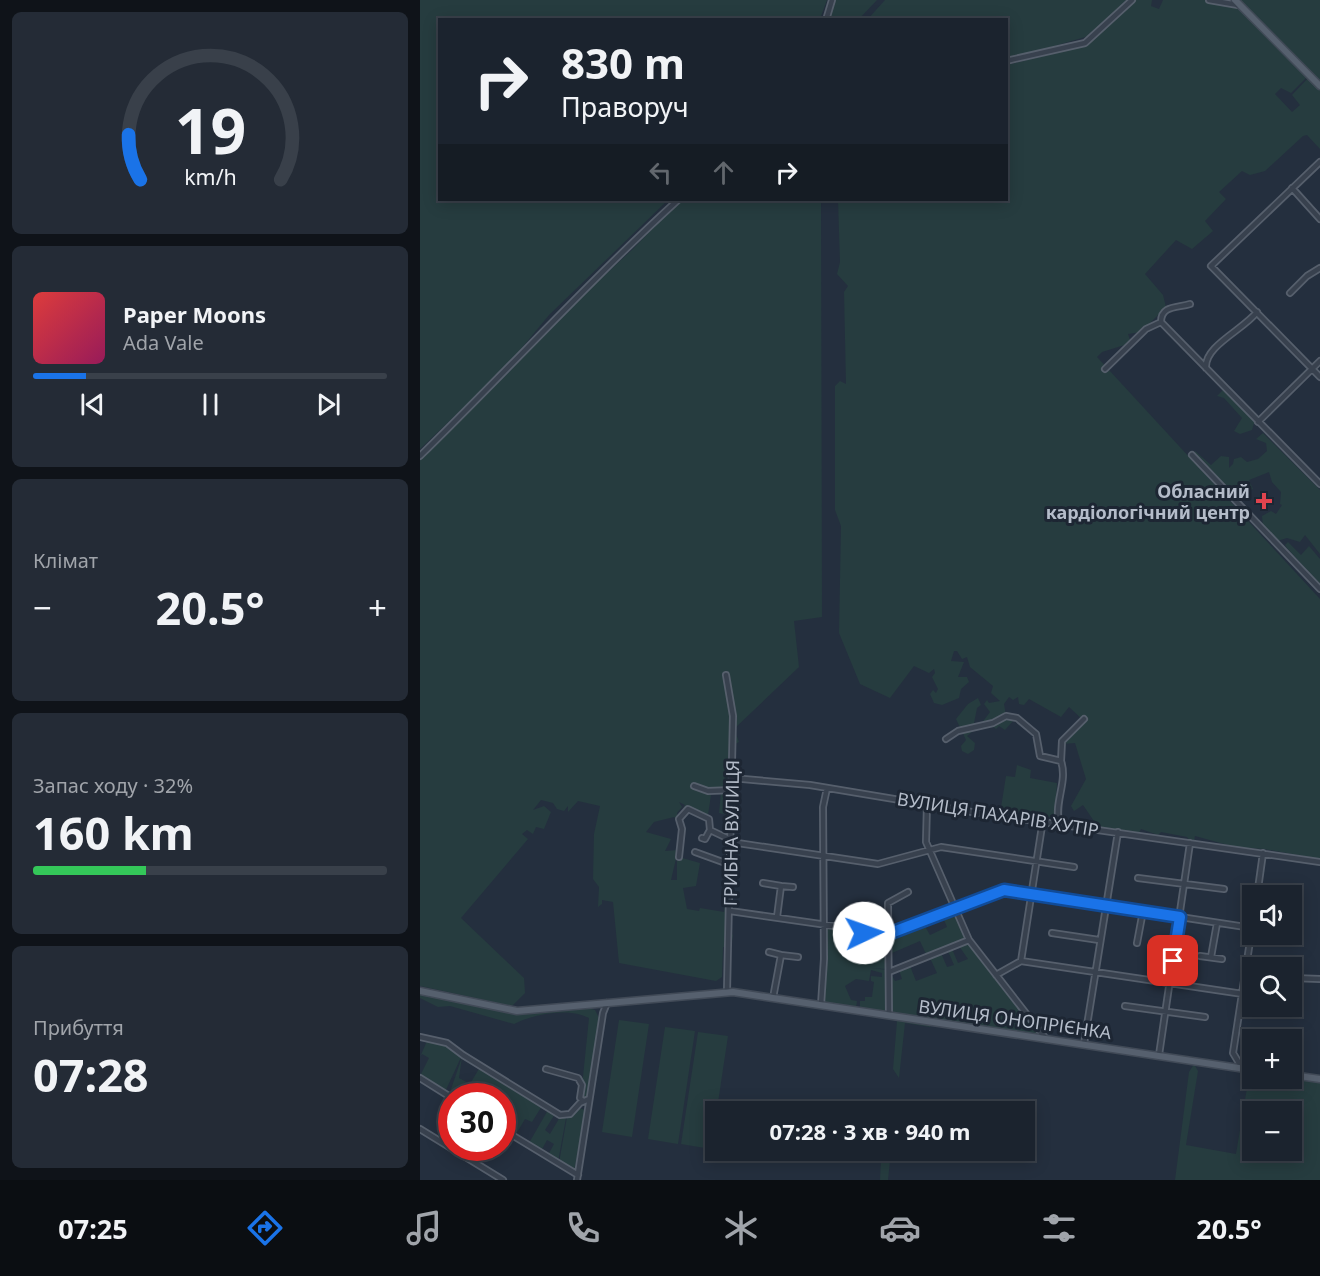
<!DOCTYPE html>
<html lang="uk">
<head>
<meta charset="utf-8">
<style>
	:root { --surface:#1b232e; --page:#242b36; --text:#f1f3f6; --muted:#a0a4aa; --line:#39404a; --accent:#1a73e8 }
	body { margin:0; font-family:"Noto Sans",sans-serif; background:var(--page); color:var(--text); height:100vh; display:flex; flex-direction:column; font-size:22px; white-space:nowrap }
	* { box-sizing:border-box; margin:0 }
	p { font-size:20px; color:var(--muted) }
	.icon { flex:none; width:33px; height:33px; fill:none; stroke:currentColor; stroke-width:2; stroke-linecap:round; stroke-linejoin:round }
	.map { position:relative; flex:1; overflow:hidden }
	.drawer { display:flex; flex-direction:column; gap:12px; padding:12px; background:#0f1319; width:420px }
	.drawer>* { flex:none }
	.banner { position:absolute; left:18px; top:18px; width:570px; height:183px; border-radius:0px; box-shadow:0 3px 15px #0003,0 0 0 2px var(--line); background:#1b232e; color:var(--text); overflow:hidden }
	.tools { position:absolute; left:822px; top:885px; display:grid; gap:12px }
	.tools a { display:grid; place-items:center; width:60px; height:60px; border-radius:0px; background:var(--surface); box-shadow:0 3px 15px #0003,0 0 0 2px var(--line); font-size:30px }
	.speed { position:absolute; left:18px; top:1083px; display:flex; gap:12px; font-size:30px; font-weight:700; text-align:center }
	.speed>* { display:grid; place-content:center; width:78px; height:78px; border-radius:50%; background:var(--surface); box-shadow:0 3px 15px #0003,0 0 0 2px var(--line); line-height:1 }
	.speed .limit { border:9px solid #d22; background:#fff; color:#111 }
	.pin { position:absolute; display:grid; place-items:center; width:51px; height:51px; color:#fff; margin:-26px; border-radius:12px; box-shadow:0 3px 9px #0006 }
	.me { position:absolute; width:66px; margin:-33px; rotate:87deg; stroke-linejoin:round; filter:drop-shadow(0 0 4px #0008) }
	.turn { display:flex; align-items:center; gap:21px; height:126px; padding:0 24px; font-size:27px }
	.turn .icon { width:78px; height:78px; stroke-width:2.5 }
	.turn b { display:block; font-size:42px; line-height:51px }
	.lanes { display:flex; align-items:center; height:57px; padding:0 24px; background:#0003; justify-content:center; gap:30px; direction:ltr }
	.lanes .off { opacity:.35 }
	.big { font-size:45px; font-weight:700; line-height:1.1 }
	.drawer .tile { flex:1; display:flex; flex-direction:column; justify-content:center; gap:9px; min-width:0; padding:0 21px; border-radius:9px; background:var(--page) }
	.drawer .dial { align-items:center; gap:0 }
	.dial svg { height:156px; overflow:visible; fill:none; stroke:var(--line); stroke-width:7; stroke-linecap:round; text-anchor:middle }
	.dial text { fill:var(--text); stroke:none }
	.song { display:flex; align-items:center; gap:18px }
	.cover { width:72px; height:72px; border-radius:9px; background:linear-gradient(135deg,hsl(0 70% 55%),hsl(330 70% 35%)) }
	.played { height:6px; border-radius:3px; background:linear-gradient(90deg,var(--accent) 15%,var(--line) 15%) }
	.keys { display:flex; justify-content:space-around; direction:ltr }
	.heat { display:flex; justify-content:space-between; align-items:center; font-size:33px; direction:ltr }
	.charge { height:9px; border-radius:4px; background:linear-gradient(90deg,#34c759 32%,var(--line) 0) }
	.trip { position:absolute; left:285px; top:1101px; width:330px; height:60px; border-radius:0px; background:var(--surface); box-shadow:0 3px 15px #0003,0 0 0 2px var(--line); font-weight:700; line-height:60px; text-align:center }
	.dock { display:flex; height:96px; justify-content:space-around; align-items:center; background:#0b0e12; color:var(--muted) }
	.dock .icon { width:42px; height:42px }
	.dock .selected { color:var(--accent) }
	.dock b { font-size:27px; color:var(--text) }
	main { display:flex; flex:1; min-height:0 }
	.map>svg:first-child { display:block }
</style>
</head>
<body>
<main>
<section class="drawer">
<div class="tile dial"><svg viewBox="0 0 100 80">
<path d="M14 69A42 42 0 1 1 86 69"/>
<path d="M14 69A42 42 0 0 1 8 46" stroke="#1a73e8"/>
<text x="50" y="56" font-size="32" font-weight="700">19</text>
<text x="50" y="72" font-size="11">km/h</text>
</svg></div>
<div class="tile">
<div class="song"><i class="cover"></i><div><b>Paper Moons</b><p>Ada Vale</p></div></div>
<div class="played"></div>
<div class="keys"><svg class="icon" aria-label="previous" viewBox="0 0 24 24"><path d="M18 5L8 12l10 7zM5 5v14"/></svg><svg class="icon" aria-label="pause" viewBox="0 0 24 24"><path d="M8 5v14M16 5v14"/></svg><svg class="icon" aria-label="next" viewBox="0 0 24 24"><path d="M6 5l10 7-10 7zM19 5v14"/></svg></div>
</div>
<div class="tile"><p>Клімат</p>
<div class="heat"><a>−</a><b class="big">20.5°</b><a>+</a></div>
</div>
<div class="tile"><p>Запас ходу · 32%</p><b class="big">160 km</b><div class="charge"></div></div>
<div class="tile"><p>Прибуття</p><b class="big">07:28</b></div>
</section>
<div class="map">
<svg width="900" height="1180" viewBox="0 0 900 1180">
	<rect width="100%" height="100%" fill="#242f3e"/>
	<path fill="#263c3f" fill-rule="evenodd" d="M 0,0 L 407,0 L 400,19 L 20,20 L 20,200 L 248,200 L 129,315 L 86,367 L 0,449 Z
		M 414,0 L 457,0 L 439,19 L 407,20 Z
		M 465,0 L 706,0 L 672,35 L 587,60 L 586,20 L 447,20 Z
		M 716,0 L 732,0 L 731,6 L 739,9 L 743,0 L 810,0 L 889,75 L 871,93 L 861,88 L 855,94 L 872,112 L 880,105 L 872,95 L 890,76 L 900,88 L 900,149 L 887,135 L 883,136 L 845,171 L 830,175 L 822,171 L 799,192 L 806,199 L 785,221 L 793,231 L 772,249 L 756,240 L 725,274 L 743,295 L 746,307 L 721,332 L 708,334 L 711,343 L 682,352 L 677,357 L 900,599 L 900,859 L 844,849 L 815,847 L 775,836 L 774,841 L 770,841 L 767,837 L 741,832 L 738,835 L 721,829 L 719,833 L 678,827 L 663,805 L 654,811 L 651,806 L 666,779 L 655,743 L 643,744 L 642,741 L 662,719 L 649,707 L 641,717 L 609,699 L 604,705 L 599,704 L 598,697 L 593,700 L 589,697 L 584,704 L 586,716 L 593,721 L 585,730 L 579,726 L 576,729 L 571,725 L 561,724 L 570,712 L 564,704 L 567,700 L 569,703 L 580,701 L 571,693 L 573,686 L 550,667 L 547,657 L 542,659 L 537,651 L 534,651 L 531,661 L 544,662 L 538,677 L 547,677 L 549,682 L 541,689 L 539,698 L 522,705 L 514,703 L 510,694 L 513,690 L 516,693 L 518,689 L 512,677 L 515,673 L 514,669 L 509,673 L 494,666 L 470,698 L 440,684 L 419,633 L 421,526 L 415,510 L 415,386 L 420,381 L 426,384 L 424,292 L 428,286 L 417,274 L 420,262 L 418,200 L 586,200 L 587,65 L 665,46 Z
		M 818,0 L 900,0 L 900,80 Z
		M 260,200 L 401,200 L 402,617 L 374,621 L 379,667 L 314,729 L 319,742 L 313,745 L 312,755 L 308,757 L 310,835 L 308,836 L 309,815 L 299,813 L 301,792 L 281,789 L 291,795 L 288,815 L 285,817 L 269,808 L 264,813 L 262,810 L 265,805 L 259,802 L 262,807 L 257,813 L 259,821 L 254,817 L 234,822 L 226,832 L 251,839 L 245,851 L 258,850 L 251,880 L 257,880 L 257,860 L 259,857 L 280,863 L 276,886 L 263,888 L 267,909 L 279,911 L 280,908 L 304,912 L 306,897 L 308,895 L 307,930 L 313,935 L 311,948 L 303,947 L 302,977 L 296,981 L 199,963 L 193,902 L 182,900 L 182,904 L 178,907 L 179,887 L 173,879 L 174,834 L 180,806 L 158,801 L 148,812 L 148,806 L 144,811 L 137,809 L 133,803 L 121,800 L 113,810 L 124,806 L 131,812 L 124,829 L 116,827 L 113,834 L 107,830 L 102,834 L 108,839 L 41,918 L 104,978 L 105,993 L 92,1006 L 0,986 L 0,460 L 91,370 L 137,319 L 213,249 Z
		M 805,388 L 835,420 L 832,430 L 820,434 L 814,431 L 822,418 L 804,398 L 797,396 Z
		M 843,433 L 900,490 L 900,554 L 885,535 L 880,542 L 867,538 L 857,541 L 843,526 L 842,516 L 851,511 L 856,514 L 862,505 L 860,504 L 861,492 L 852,482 L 849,472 L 829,480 L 833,489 L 830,490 L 815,486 L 818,493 L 814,496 L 773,455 L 775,451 L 791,465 L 801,456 L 809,457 L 809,468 L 813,464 L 814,459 L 821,457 L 827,462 L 838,459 L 847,451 L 846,443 L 836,439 Z
		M 868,542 L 881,555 L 889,546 L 900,559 L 900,584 L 867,548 L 865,545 Z
		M 558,698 L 561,705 L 557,708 L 554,723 L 558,727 L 547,736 L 555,743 L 554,750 L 548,754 L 542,751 L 541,746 L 546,740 L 536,719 L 548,704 Z
		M 597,765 L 611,770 L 610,778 L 637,783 L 635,817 L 627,817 L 627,821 L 580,814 L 586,776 L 595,777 Z
		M 533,911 L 546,940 L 504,958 L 506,954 L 500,941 L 472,953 L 472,968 L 482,966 L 470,971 L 469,936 L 503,923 L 510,935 L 527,927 L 522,915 Z
		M 407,927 L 454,934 L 453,948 L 462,949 L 464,935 L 467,936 L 467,969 L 452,968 L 467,970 L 468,1013 L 440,1009 L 440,1001 L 445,1001 L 445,997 L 452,997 L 454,982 L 451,981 L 451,976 L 462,977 L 462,973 L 451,970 L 449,981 L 436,979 L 425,986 L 431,1000 L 437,1001 L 436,1009 L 403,1004 Z
		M 548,943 L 617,1031 L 616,1035 L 470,1012 L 471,974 L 475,981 L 482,979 L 479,970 L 490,966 L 496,981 L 517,973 L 510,958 L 521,953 L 527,967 L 534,965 L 528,951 L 532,949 L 538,963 L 548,959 L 539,946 Z
		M 0,993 L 90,1013 L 165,1007 L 175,1010 L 180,1020 L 167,1098 L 165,1099 L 161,1096 L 169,1018 C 148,1007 114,1014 94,1024 L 30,1006 L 18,1007 L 0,998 Z
		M 437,1013 L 512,1023 L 510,1027 L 485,1023 L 479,1078 L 473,1069 L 477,1021 Z
		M 199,1020 L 229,1024 L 212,1137 L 182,1132 Z
		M 245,1027 L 275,1031 L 258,1144 L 228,1139 Z
		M 278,1032 L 308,1036 L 291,1149 L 261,1144 Z
		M 0,1039 L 27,1044 L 42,1055 L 25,1092 L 0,1076 L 9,1058 L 2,1054 L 0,1057 L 7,1041 Z
		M 42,1057 L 39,1078 L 50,1084 L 60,1067 L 122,1106 L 112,1122 L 105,1119 L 95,1136 L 83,1128 L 82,1096 L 29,1095 Z
		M 774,1064 L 778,1071 L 766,1145 L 816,1154 L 828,1082 L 826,1070 L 832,1071 L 832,1078 L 872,1077 L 900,1082 L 900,1180 L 755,1180 L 769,1072 ZM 832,1112 L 872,1112 L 872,1150 L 832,1150 Z
		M 159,1108 L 166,1110 L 154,1171 L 139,1163 L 147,1117 Z
		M 128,1110 L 135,1114 L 125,1130 L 130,1134 L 140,1117 L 146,1118 L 138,1162 L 128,1155 L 134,1144 L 127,1140 L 121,1151 L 109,1143 Z
		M 405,1151 L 440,1151 L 440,1156 L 461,1159 L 463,1151 L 471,1151 L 468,1180 L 460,1180 L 461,1159 Z"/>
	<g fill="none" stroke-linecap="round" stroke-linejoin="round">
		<defs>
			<path id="minor" d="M 789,0 L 818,5
				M 406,20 L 412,0
				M 586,61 L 665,43 L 712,0
				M 900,162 L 791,266 L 900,377
				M 872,188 L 900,219
				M 870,293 L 887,276 L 900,268
				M 741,322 L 900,484
				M 741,322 C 741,305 758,308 770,304
				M 786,368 C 784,346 823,330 837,312
				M 685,369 L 726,329 L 741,322
				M 838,422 L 900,361
				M 772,455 L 900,589
				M 0,456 C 87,371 168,282 258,200
				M 306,675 L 313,716 L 307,991
				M 526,739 L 538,731 L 573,723 L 586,716 L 597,718 L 616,734 L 620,756 L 641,761 C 648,782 634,801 639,823
				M 641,761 L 642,741 L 664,719
				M 312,778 L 390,785 L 552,812 L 900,862
				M 274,786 L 288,791 L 313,790
				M 507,804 L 506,842 L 549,940 L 626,1039
				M 282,838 L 285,839 L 290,830
				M 311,842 L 458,864 L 521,847 L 654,867
				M 275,852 L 311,865
				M 259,857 L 262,829 L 259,819 L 268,809 L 289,819 L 290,830 L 311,840
				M 718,878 L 804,889
				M 343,883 L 361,886 L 357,917
				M 361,886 L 373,887
				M 837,896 L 843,853
				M 310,911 L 414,926 L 443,933 L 468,934 L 584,890 L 832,928
				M 632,933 L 679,940
				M 717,943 L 723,911
				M 349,952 L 361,955 L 353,998
				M 361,955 L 378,957
				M 780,956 L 802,959
				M 791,957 L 797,923
				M 601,961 L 823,994
				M 469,972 L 549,940
				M 576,975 L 601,961 L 622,826 L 625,823
				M 872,978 L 900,979
				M 401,1005 L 404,959 L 403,807 L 407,788
				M 705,1006 L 785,1017
				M 469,1015 L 468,903 L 488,892
				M 0,1037 L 27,1043 L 43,1055 L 140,1115 L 150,1114 L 160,1103 L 169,1099
				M 664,1044 L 698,832
				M 739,1055 L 770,843
				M 822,1068 L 813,1053 L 832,928
				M 126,1069 L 158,1078 L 162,1085 L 160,1098 L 163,1101
				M 0,1078 L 32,1098
				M 0,1129 L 83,1180
				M 82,1129 L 158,1175
				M 157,1180 L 183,1013 L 187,1003"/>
			<path id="major" d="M 815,0 L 900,86
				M 0,991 L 97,1011 L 313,992 L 832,1070
				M 872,1075 L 900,1079"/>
		</defs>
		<use href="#minor" stroke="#565f6c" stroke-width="8"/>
		<use href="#major" stroke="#414a57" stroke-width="9"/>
		<use href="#minor" stroke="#38414e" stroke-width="4.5"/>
		<use href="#major" stroke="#56606e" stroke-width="6"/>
	</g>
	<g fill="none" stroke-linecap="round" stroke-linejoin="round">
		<defs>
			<path id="route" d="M 444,933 L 468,934 L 584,890 L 760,917 L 753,961"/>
		</defs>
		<use href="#route" stroke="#114b97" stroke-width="15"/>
		<use href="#route" stroke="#1a73e8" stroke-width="10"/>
	</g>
	<path fill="#e0444e" stroke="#1d2633" stroke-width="2" d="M841 492h6v6h6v6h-6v6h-6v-6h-6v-6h6z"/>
	<g text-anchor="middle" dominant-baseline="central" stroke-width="6" stroke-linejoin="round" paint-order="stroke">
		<g font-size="18" font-weight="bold" fill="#b4bcc9" stroke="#1d2633" text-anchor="end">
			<text x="830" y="491">Обласний<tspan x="830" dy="21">кардіологічний центр</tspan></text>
		</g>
		<g font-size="18" fill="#b4bcc9" stroke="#1d2633">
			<text transform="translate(578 814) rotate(9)">ВУЛИЦЯ ПАХАРІВ ХУТІР</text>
			<text transform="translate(311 833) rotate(-89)">ГРИБНА ВУЛИЦЯ</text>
			<text transform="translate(595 1019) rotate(8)">ВУЛИЦЯ ОНОПРІЄНКА</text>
		</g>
	</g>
</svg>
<div class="tools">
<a><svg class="icon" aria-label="sound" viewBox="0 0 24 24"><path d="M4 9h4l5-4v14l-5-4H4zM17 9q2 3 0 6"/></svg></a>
<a><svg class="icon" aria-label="search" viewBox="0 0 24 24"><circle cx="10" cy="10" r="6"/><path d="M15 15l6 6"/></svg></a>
<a>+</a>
<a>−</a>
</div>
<div class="speed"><div class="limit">30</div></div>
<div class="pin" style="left:753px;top:961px;background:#d93025"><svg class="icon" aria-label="arrive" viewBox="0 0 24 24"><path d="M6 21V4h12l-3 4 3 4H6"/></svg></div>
<svg class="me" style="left:444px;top:933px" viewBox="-20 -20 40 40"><circle r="19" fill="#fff"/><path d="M0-13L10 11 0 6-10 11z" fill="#1a73e8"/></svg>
<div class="trip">07:28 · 3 хв · 940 m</div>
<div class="banner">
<div class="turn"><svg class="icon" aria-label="right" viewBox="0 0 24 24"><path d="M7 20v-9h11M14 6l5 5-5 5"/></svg><div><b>830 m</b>Праворуч</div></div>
<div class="lanes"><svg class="icon off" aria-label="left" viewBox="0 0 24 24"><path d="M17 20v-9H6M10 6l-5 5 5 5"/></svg><svg class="icon off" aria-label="ahead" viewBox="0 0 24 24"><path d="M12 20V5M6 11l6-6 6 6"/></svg><svg class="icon" aria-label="right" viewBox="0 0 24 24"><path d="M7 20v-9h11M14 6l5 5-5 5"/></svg></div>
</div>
</div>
</main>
<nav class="dock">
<b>07:25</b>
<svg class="icon selected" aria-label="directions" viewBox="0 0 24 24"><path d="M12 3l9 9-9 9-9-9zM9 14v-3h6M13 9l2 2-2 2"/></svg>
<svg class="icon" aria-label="music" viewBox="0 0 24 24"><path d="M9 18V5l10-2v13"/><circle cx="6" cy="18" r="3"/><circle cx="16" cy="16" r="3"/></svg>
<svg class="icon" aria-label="phone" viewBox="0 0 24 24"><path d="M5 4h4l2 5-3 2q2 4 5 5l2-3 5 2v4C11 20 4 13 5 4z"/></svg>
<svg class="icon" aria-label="climate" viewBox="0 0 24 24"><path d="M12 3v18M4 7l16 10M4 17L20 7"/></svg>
<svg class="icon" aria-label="car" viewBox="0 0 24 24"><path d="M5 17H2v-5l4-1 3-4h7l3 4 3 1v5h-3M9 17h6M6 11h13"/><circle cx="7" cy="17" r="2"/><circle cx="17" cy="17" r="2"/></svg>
<svg class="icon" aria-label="filters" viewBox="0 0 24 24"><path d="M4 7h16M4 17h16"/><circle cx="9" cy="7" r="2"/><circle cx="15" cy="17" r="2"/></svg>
<b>20.5°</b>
</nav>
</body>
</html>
